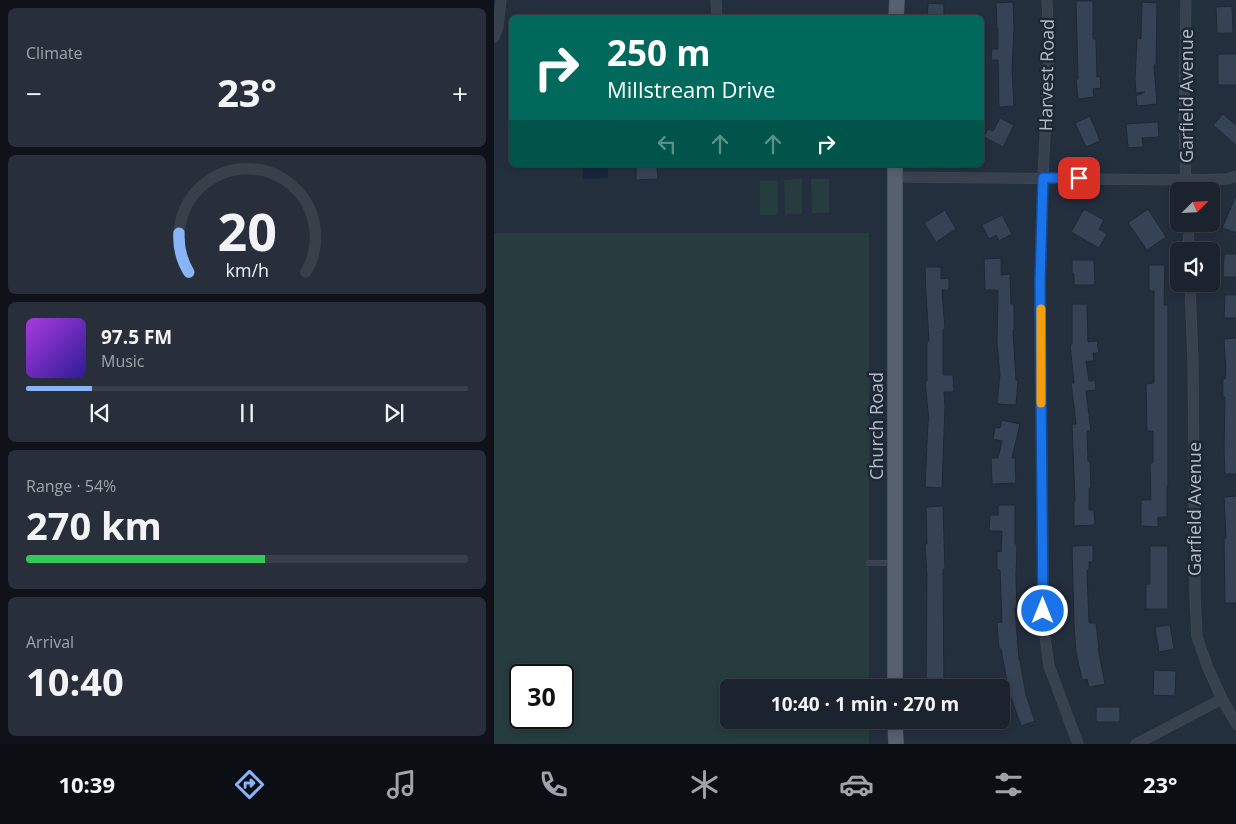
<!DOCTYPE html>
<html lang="en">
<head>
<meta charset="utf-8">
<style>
	:root { --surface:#1b232e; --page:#282f3a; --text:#f1f3f6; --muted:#a0a4aa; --line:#39404a; --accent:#8ab4f8 }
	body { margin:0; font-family:"Open Sans",sans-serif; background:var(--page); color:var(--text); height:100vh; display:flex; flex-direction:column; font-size:19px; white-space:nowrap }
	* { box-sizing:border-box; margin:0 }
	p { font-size:16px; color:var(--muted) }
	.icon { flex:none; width:28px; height:28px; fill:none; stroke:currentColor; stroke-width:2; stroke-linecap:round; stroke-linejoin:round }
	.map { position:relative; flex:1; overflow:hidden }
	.details { display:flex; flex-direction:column; gap:8px; padding:8px; background:#0f1319; width:494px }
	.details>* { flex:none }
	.hud { position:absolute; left:15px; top:15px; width:475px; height:152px; border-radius:8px; box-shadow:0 2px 8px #0003,0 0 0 1px var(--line); background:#00695c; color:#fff; overflow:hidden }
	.needle { width:32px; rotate:66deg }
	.buttons { position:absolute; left:676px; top:182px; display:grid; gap:10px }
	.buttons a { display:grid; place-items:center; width:50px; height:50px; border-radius:8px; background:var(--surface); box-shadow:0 2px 8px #0003,0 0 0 1px var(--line); font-size:25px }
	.speed { position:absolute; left:15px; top:664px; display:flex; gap:10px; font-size:25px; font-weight:700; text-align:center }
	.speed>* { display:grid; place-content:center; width:65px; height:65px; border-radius:50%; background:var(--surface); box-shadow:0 2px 8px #0003,0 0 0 1px var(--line); line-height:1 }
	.speed .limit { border:2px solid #111; border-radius:8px; background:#fff; color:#111 }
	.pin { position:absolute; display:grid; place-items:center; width:42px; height:42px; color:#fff; margin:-21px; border-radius:10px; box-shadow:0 2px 8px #0006 }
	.me { position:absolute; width:55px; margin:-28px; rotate:0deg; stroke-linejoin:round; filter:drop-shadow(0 0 4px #0008) }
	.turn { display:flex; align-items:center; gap:18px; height:105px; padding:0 15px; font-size:22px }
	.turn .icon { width:65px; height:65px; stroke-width:2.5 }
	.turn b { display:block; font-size:35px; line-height:42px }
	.lanes { display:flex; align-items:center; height:48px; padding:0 15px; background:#0003; justify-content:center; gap:25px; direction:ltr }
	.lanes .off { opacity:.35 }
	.big { font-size:38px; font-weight:700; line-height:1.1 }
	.details .widget { flex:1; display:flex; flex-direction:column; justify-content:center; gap:8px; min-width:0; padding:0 18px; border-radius:8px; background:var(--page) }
	.details .dial { align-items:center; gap:0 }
	.dial svg { height:130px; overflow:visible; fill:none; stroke:var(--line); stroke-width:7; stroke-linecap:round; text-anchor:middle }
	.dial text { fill:var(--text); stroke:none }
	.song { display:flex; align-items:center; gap:15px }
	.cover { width:60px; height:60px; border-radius:8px; background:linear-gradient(135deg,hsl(280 70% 55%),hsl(250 70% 35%)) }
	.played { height:5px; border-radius:2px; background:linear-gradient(90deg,var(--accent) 15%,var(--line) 15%) }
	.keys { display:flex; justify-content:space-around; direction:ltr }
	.heat { display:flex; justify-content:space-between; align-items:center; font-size:28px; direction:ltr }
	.charge { height:8px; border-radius:4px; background:linear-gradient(90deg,#34c759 54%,var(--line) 0) }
	.trip { position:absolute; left:226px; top:679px; width:290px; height:50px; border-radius:8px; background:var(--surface); box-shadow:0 2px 8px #0003,0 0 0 1px var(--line); font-weight:700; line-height:50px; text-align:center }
	.menu { display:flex; height:80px; justify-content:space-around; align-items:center; background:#0b0e12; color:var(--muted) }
	.menu .icon { width:35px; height:35px }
	.menu .on { color:var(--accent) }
	.menu b { font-size:22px; color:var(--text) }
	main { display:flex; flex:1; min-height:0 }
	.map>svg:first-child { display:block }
</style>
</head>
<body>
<main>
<section class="details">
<div class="widget"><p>Climate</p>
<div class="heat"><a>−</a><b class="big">23°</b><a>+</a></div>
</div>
<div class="widget dial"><svg viewBox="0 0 100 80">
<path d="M14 69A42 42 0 1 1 86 69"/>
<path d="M14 69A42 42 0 0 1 8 45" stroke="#8ab4f8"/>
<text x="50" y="56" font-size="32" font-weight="700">20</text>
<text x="50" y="72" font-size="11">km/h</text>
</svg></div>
<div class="widget">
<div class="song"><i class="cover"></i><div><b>97.5 FM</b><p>Music</p></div></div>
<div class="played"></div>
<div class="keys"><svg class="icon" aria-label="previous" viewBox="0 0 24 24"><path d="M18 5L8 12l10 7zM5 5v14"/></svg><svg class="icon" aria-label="pause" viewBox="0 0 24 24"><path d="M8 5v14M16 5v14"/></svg><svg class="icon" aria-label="next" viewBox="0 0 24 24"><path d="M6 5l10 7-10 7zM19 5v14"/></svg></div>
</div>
<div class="widget"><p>Range · 54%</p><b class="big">270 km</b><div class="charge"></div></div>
<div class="widget"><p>Arrival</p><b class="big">10:40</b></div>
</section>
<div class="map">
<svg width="743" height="744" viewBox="0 0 743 744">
	<rect width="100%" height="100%" fill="#242f3e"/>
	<path fill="#263c3f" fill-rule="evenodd" d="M 308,179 L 308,214 L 291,214 L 290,180 Z
		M 317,179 L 335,179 L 335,213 L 318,213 Z
		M 266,181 L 284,181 L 284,215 L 266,215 Z
		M 0,233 L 375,233 L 375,687 L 235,688 L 235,720 L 375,720 L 375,744 L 0,744 ZM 26,675 L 69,675 L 69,718 L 26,718 Z"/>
	<path fill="#17263c" d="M 89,165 L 114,165 L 114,178 L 89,179 Z"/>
	<path fill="#364354" stroke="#1f2835" d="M 582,1 L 599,1 L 599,39 L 602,39 L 603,77 L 606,76 L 607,88 L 599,89 L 600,97 L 584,99 L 582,79 L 584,79 Z
		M 519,2 L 520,28 L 518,69 L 520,106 L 505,107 L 504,60 L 497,60 L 498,49 L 504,49 L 504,29 L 503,29 L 502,3 Z
		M 648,2 L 663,3 L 662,65 L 660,65 L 663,104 L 643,106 L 642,96 L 651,92 L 642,93 L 641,79 L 643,38 L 647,39 Z
		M 434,3 L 450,4 L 450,18 L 433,18 Z
		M 738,6 L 739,33 L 723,33 L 722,7 Z
		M 724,54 L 743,54 L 743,85 L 724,85 Z
		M 729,114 L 743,126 L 743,146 L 719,125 Z
		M 596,116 L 606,141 L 592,147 L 581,123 Z
		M 506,118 L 520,125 L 509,147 L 490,137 L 494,129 L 499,131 Z
		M 664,122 L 665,137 L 648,138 L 649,147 L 634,148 L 632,124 Z
		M 142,165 L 163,165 L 164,179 L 142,180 Z
		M 743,193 L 743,233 L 728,228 Z
		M 590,209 L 610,220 L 605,229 L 613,234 L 605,248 L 577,232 Z
		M 654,209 L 672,237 L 653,250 L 634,223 Z
		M 451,210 L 462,229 L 442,242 L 430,223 Z
		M 508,215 L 518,234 L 505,241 L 502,235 L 495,239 L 488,225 Z
		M 730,254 L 743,254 L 743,277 L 729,277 Z
		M 507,258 L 507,275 L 516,274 L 517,304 L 520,304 L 520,330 L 519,330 L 522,380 L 524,380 L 522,405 L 503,404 L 506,374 L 503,343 L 504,290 L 491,290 L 490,259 Z
		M 578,260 L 600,260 L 601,285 L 580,285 L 580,274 L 578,274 Z
		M 655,265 L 671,265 L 670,305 L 674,305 L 674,486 L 673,486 L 673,517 L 664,517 L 664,527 L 647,526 L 647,500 L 657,500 L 656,463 L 659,463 L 659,431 L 653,431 L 652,384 L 660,383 L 660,291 L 655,291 Z
		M 431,267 L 447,267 L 447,279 L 455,278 L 455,290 L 448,290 L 451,329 L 449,329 L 449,375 L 459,375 L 460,392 L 450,392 L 451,406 L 448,488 L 431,487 L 434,421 L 435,421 L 431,381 L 433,381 L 433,341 L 435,341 L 432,294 Z
		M 731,295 L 743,295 L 743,318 L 730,318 Z
		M 578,304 L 593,304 L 594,342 L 603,341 L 605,353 L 599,353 L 600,361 L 592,361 L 595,381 L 601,380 L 602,390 L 592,391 L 597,431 L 593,431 L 594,461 L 596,461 L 597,488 L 595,488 L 595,510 L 600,510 L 601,525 L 580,526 L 580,501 L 581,501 L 578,424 L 582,424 L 577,383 L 580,383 L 576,344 L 578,344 Z
		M 743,338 L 743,474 L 731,474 L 730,451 L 731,397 L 729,397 L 729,379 L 731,379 L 732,372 L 730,339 Z
		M 508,420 L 526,424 L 518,458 L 521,458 L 522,483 L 498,484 L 497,458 L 504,458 L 508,441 L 499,439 L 501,427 L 506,428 Z
		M 743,496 L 743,603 L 731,603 L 730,538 L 732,538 L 730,497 Z
		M 504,505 L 521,505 L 521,544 L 523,544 L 522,577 L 523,608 L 521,608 L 525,660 L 526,660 L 532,695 L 541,721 L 527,726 L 515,692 L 507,649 L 505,649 L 503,623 L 508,622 L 506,570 L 503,570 L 503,551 L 507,552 L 508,531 L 495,531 L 496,515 L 504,515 Z
		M 449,506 L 451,569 L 449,569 L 450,688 L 432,688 L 433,576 L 431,544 L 433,544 L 432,507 Z
		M 599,545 L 599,562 L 595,562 L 595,570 L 593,570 L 595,623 L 602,623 L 605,648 L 604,648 L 611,684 L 595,687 L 593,679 L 588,680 L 582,652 L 580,625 L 578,546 Z
		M 656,546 L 674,546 L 674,609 L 652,609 L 652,584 L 656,584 Z
		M 676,625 L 680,649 L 665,652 L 661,627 Z
		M 660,670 L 682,671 L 681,696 L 659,695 Z
		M 602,707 L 626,707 L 626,722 L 602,722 Z"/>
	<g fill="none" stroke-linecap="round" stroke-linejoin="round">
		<defs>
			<path id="service" d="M 375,563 L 399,563"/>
			<path id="minor" d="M 222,0 L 223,18
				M 553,0 L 555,49 L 549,178 L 546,283 L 550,630 L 555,666 L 584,744
				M 0,37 L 4,26 L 7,0
				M 401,177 L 692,180 L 733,179 L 743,176
				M 692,191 L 690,123 L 692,0
				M 694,224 L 695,251
				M 696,284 L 699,363 L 701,596 L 703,637 L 714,668 L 728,699 L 743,725
				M 642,744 L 728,699"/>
			<path id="primary" d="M 402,18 L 403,0
				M 401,165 L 401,688
				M 401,720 L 402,744"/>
		</defs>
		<use href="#service" stroke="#414a57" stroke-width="6"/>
		<use href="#minor" stroke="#414a57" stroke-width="11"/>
		<use href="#primary" stroke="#414a57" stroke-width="16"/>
		<use href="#service" stroke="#38414e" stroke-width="5"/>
		<use href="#minor" stroke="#38414e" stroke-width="10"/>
		<use href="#primary" stroke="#56606e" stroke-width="15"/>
	</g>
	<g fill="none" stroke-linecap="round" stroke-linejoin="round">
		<defs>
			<path id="route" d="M 549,611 L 546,283 L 549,178 L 585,178"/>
		</defs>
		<use href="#route" stroke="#114b97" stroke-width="12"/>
		<use href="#route" stroke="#1a73e8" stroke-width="9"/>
		<path stroke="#f59e0b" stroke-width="9" d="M 547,309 L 547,403"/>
	</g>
	<g text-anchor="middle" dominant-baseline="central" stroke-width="5" stroke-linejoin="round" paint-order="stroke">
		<g font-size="18" fill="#b4bcc9" stroke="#1d2633">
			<text transform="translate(552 75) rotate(-89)">Harvest Road</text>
			<text transform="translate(692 96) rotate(-90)">Garfield Avenue</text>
			<text transform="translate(382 426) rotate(-90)">Church Road</text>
			<text transform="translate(700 509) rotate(-90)">Garfield Avenue</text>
		</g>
	</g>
</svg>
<div class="buttons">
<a><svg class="needle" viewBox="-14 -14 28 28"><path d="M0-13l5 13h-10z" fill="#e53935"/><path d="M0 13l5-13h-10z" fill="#a0a4aa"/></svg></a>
<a><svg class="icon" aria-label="sound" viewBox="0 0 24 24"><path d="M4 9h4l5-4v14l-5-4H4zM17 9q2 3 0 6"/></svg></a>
</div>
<div class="speed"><div class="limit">30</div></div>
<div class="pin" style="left:585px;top:178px;background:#d93025"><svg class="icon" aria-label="arrive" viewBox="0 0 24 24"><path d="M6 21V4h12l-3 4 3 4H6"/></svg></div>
<svg class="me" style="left:549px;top:611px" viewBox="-20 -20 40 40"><circle r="17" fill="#1a73e8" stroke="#fff" stroke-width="3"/><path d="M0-11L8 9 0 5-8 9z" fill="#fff"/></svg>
<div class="trip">10:40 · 1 min · 270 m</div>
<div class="hud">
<div class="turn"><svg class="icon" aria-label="right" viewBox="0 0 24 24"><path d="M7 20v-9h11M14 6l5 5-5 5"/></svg><div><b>250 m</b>Millstream Drive</div></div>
<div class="lanes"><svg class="icon off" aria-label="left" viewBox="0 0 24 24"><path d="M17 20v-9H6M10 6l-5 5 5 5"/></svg><svg class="icon off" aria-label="ahead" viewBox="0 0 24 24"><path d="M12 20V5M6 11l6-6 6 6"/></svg><svg class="icon off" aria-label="ahead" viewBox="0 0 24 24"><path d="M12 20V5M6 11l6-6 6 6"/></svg><svg class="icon" aria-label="right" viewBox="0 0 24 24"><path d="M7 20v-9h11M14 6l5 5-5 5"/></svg></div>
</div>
</div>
</main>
<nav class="menu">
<b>10:39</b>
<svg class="icon on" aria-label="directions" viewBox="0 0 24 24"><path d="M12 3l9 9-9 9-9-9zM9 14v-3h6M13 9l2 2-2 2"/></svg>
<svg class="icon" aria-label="music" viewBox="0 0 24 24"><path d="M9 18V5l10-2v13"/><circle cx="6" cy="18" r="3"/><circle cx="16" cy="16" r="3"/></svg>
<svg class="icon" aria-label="phone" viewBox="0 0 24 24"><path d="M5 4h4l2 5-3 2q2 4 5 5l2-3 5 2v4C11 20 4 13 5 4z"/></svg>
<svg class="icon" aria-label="climate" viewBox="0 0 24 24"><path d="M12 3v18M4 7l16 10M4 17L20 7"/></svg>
<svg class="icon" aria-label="car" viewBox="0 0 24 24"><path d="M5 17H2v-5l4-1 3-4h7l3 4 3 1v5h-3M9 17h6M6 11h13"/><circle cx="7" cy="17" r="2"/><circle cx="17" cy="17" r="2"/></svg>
<svg class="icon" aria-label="filters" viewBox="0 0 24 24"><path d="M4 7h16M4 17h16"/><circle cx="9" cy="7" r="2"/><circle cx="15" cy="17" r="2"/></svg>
<b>23°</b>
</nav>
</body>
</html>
